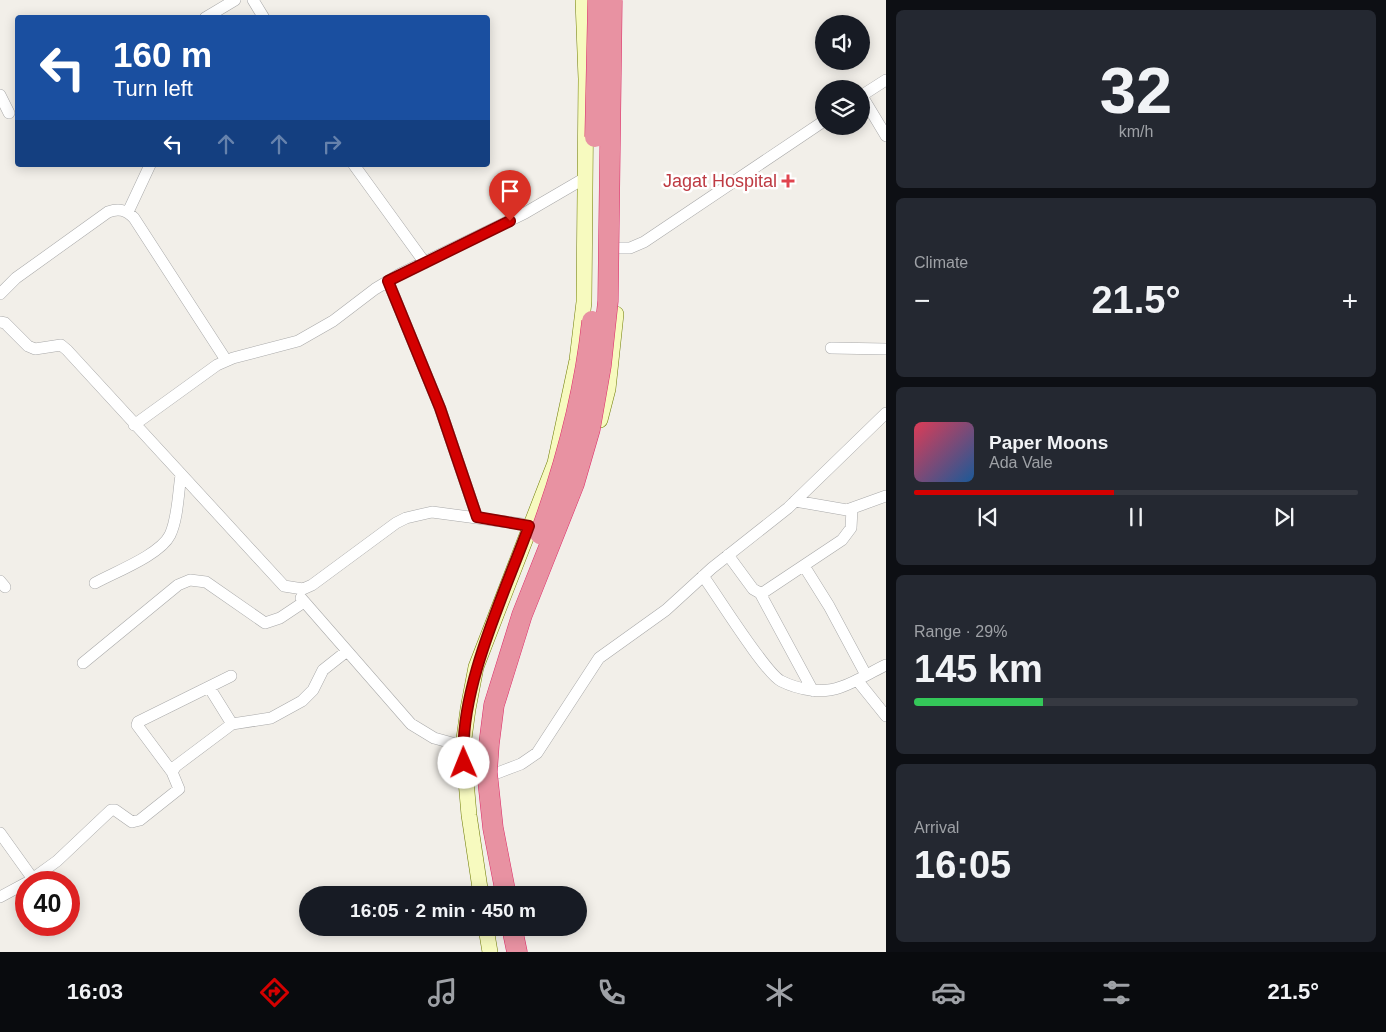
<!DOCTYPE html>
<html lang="en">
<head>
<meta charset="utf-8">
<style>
	:root { --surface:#171b24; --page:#242831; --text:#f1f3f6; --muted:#9ea1a6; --line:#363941; --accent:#d40000 }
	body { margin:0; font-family:Arial,sans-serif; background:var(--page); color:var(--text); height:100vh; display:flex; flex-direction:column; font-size:19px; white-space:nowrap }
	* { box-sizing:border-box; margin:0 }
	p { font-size:16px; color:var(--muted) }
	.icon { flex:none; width:28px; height:28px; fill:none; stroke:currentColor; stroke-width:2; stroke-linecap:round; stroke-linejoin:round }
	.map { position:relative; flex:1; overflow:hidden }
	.details { display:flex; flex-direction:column; gap:10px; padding:10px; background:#0d0f14; width:500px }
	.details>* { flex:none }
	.top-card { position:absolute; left:15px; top:15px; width:475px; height:152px; border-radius:5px; box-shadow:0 2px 12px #0003; background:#1a4fa0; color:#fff; overflow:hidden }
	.buttons { position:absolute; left:815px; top:15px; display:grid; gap:10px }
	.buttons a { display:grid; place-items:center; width:55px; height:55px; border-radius:50%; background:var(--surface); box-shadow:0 2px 12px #0003; font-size:25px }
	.speed { position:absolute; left:15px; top:871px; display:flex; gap:10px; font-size:25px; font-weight:700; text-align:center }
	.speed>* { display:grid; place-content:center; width:65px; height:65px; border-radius:50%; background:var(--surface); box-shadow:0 2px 12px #0003; line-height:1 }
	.speed .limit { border:8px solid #d22; background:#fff; color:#111 }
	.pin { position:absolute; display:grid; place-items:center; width:42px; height:42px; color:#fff; margin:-51px -21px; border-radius:50% 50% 50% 0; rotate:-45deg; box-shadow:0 0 5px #0007 }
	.pin .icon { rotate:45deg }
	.me { position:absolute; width:55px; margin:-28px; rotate:359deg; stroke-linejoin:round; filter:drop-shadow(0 0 4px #0008) }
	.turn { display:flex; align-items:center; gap:18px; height:105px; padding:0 15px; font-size:22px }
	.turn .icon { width:65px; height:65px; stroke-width:2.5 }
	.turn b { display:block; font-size:35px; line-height:42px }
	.lanes { display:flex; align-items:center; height:48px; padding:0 15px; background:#0003; justify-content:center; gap:25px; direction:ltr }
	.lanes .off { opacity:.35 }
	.big { font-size:38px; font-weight:800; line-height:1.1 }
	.details .tile { flex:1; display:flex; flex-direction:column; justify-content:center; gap:8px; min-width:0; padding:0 18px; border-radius:8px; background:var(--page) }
	.details .dial { align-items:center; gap:0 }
	.dial b { font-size:65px; line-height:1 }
	.song { display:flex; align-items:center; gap:15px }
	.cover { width:60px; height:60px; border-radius:8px; background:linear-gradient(135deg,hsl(350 70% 55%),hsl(210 70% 35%)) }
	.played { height:5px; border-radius:2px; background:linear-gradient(90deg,var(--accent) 45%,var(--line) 45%) }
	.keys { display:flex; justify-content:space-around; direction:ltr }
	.heat { display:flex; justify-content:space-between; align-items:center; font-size:28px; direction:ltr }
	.charge { height:8px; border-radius:4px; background:linear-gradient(90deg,#34c759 29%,var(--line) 0) }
	.trip { position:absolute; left:299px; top:886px; width:288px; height:50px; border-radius:25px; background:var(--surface); box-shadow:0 2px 12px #0003; font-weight:800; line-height:50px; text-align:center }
	.dock { display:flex; height:80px; justify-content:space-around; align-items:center; background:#090b0e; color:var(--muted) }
	.dock .icon { width:35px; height:35px }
	.dock .on { color:var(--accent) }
	.dock b { font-size:22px; color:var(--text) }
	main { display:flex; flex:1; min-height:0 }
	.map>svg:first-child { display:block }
</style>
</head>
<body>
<main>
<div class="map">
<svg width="886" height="952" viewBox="0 0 886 952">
	<rect width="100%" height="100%" fill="#f2efe9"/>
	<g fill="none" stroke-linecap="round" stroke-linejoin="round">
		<defs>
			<path id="street" d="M 253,0 L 264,18
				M 205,18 L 235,0
				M 0,95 L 9,113
				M 861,96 L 886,80
				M 862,96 L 886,136
				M 354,165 L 425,263
				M 128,212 L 150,165
				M 619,248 L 630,248 L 644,242 L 824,121
				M 388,281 L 440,408 L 477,517
				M 0,294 L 16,278 L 108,212 C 119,208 126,210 134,218 L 226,360
				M 0,322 L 5,323 L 28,346 L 35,349 L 61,345 L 67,350 L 284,586 L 303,589 L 312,585 L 396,523 L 406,518 L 432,512 L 537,526
				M 831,348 L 886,349
				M 134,425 L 217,365 L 233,358 L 298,341 L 333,321 L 375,289 L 400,274 L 525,213 L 585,178
				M 795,501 L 847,510 L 886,496
				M 728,555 L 753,589 L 760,593 L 764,592 L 842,540 L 851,528 L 852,509
				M 804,566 L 829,606 L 866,675
				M 703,576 C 717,595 765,673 781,681 C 799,690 822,694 841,687 C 856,682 871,672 886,665
				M 0,581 L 5,587
				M 95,583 C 115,572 160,555 170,535 C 178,518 178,494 181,475
				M 760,593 L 813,691
				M 301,598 L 411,724 L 434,738 L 463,746
				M 83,663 L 178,585 L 190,580 L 206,582 L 265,623 L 280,618 L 304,602
				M 857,680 L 886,716
				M 209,687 L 232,724
				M 172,772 L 137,725 L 138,722 L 231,676
				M 492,775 L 521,764 L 537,753 L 599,658 L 666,610 L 712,568 L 788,508 L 886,413
				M 0,833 L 33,879
				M 28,882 L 57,861 L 111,810 L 115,810 L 132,822 L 140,820 L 179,789 L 172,772 L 176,766 L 232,724 L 271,718 L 302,701 L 313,690 L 323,670 L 347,651
				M 0,897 L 26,883"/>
			<path id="secondary" d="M 600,420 L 608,389 L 616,314
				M 481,895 L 469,815 L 463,746 L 468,709 L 476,667 L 555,463 L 577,360 L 584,302 L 586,79 L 583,0
				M 486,928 L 490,952"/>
			<path id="highway" d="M 512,928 L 517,952"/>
		</defs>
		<use href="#street" stroke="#a9a9a9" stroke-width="12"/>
		<use href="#secondary" stroke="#707d05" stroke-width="16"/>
		<use href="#highway" stroke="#dc2a67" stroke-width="21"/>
		<use href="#street" stroke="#fff" stroke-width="11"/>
		<use href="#secondary" stroke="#f7fabf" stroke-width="15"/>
		<use href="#highway" stroke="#e892a2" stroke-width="20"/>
		<defs>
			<path id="highway-bridge" d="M 595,137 L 598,0
				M 540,534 C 566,463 584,396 592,321
				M 506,895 L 493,828 L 487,772 L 489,744 L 494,705 L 522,615 L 574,484 L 590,429 L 601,366 L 608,301 L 612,0"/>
		</defs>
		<use href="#highway-bridge" stroke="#dc2a67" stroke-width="21" stroke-linecap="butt"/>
		<use href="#highway-bridge" stroke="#e892a2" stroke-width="20"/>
	</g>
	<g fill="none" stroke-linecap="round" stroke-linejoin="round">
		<defs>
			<path id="route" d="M 464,763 C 458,690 504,595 529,526 L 477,517 L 440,408 L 388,281 L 510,221"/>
		</defs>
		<use href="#route" stroke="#8a0000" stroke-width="12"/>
		<use href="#route" stroke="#d40000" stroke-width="9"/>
	</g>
	<path fill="#e0444e" stroke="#fff" stroke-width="2" d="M785.5 173.5h5v5h5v5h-5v5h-5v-5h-5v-5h5z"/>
	<g text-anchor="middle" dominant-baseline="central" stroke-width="5" stroke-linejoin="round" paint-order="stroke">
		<g font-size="18" fill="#be3a42" stroke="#fff" text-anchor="end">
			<text x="777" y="181">Jagat Hospital</text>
		</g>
	</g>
</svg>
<div class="buttons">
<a><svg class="icon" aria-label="sound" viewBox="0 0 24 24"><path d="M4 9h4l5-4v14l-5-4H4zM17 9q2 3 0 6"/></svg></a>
<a><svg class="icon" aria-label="layers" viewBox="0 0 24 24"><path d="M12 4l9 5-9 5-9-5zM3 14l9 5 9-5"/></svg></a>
</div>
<div class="speed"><div class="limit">40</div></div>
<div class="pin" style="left:510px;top:221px;background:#d93025"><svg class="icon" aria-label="arrive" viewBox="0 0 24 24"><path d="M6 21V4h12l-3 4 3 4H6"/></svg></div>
<svg class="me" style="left:464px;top:763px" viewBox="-20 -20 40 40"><circle r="19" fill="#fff"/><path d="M0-13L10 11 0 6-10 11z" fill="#d40000"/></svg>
<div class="trip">16:05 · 2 min · 450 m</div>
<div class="top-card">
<div class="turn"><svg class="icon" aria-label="left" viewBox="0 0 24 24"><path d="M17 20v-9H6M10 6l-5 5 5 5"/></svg><div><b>160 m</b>Turn left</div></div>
<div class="lanes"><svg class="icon" aria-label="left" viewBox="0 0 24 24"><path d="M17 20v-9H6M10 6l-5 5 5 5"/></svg><svg class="icon off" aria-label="ahead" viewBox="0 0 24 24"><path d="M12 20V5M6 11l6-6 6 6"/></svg><svg class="icon off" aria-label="ahead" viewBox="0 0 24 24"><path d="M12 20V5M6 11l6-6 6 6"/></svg><svg class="icon off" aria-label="right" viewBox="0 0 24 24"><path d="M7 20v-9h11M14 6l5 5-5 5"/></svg></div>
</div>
</div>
<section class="details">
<div class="tile dial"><b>32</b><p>km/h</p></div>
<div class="tile"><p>Climate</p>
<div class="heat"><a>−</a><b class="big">21.5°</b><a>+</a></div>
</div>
<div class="tile">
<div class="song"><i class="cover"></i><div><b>Paper Moons</b><p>Ada Vale</p></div></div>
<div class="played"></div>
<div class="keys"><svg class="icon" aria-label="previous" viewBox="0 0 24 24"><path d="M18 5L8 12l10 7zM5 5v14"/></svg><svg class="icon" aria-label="pause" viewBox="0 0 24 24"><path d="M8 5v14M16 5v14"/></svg><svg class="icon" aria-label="next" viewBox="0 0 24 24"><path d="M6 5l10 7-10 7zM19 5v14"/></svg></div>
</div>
<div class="tile"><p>Range · 29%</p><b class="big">145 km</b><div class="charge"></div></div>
<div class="tile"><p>Arrival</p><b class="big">16:05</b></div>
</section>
</main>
<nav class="dock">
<b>16:03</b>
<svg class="icon on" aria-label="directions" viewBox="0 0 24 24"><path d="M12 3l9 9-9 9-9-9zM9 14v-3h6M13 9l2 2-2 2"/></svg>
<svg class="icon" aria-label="music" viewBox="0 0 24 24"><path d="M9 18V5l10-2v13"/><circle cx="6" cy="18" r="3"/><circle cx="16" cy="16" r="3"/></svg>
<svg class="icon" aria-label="phone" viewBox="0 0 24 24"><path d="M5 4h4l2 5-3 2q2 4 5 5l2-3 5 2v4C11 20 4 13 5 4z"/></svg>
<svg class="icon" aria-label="climate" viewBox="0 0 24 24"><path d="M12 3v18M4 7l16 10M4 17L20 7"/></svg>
<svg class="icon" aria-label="car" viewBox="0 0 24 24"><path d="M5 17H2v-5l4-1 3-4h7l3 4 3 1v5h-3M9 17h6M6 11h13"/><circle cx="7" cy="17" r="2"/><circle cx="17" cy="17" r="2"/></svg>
<svg class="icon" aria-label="filters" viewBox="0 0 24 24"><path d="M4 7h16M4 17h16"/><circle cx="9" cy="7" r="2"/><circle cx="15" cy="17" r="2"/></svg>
<b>21.5°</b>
</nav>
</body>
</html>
